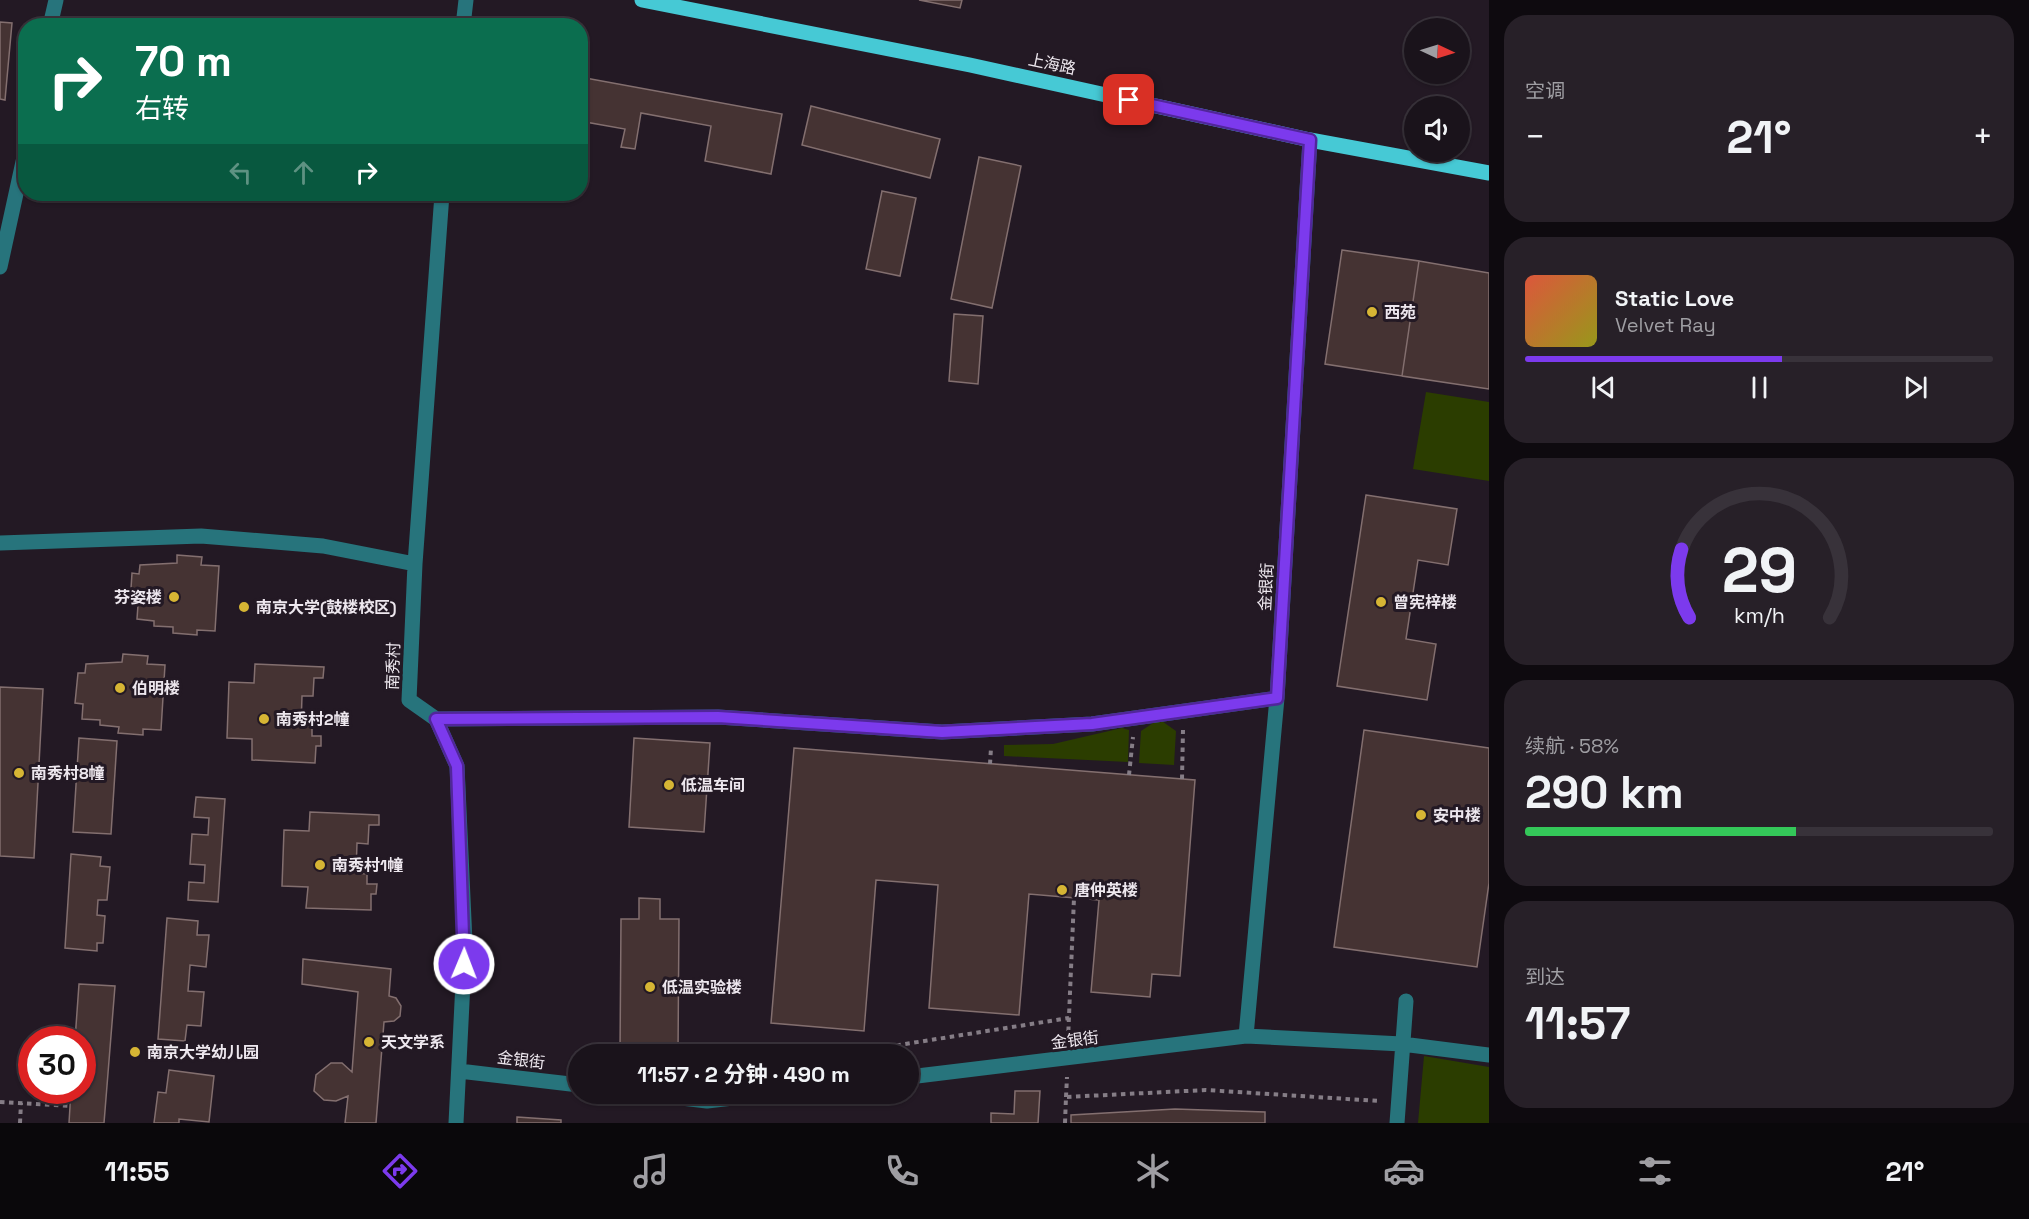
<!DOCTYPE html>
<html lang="zh">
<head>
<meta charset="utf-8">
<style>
	:root { --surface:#1a131b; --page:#272028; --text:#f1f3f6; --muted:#9f9ea3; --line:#38323a; --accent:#7c3aed }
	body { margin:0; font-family:"Space Grotesk","Noto Sans SC",sans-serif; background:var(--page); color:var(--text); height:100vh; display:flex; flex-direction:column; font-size:22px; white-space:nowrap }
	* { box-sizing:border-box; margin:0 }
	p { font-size:20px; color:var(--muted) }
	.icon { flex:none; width:33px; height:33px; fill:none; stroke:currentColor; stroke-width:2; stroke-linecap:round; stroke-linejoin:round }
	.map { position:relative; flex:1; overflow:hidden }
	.drawer { display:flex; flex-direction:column; gap:15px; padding:15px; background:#0e0a0f; width:540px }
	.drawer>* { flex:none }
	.banner { position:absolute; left:18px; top:18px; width:570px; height:183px; border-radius:24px; box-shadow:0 2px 4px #0004,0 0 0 2px var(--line); background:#0b6e4f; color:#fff; overflow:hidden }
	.needle { width:39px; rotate:94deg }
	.buttons { position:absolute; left:1404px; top:18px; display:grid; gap:12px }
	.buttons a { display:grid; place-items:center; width:66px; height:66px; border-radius:50%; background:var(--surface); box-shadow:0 2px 4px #0004,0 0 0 2px var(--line); font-size:30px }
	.speed { position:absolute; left:18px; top:1026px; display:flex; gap:12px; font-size:30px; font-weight:700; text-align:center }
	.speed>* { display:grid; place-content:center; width:78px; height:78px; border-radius:50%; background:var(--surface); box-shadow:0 2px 4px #0004,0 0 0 2px var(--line); line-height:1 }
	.speed .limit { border:9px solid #d22; background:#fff; color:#111 }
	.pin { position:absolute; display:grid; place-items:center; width:51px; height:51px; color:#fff; margin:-26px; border-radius:12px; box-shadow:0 3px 9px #0006 }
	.me { position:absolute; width:66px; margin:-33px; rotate:1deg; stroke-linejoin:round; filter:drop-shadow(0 0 4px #0008) }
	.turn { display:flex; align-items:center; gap:21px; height:126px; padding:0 18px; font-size:27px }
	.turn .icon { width:78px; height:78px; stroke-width:2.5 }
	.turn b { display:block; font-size:42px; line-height:51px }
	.lanes { display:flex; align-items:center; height:57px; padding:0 18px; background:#0003; justify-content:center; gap:30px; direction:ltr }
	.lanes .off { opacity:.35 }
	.big { font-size:45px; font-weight:700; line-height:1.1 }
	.drawer .card { flex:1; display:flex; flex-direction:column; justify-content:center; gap:9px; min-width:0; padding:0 21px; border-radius:24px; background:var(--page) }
	.drawer .dial { align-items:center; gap:0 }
	.dial svg { height:156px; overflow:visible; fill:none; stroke:var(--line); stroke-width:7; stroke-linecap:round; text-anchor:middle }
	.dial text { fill:var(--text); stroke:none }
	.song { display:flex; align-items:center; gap:18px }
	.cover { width:72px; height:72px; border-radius:9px; background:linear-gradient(135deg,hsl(10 70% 55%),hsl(60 70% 35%)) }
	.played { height:6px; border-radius:3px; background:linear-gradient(90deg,var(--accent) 55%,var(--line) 55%) }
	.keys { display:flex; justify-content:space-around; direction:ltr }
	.heat { display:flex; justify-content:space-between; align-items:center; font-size:33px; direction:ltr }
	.charge { height:9px; border-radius:4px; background:linear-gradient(90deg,#34c759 58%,var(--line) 0) }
	.trip { position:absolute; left:568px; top:1044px; width:351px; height:60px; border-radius:30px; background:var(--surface); box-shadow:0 2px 4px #0004,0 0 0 2px var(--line); font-weight:700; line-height:60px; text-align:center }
	.tabs { display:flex; height:96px; justify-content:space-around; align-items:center; background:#0a080b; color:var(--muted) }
	.tabs .icon { width:42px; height:42px }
	.tabs .current { color:var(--accent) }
	.tabs b { font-size:27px; color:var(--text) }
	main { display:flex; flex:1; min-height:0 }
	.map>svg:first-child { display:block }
</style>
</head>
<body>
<main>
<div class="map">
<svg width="1489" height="1123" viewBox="0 0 1489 1123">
	<rect width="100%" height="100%" fill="#231924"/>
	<path fill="#2b3d00" d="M 1426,392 L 1489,402 L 1489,481 L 1413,469 Z
		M 1159,719 L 1176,731 L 1174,765 L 1139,763 L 1141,731 Z
		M 1122,728 L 1129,730 L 1128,762 L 1004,756 L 1004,745 L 1053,744 Z
		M 1424,1056 L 1489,1067 L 1489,1123 L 1418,1123 Z"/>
	<path fill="#453333" stroke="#836f6f" stroke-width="1.5" d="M 919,0 L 962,0 L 960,8 Z
		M 0,22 L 12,23 L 5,100 L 0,99 Z
		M 580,77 L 782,114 L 771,174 L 705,161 L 711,126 L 641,113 L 635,149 L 621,147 L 625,129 L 580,121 Z
		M 811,106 L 940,139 L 930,178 L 802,145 Z
		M 979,157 L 1021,166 L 992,308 L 951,299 Z
		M 882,191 L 916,198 L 900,276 L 866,269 Z
		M 1342,250 L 1419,261 L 1402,376 L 1325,364 Z
		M 1419,261 L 1489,273 L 1489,389 L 1402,376 Z
		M 954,314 L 983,316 L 978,384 L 949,381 Z
		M 1366,495 L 1457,509 L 1448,565 L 1418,560 L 1406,639 L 1436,644 L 1427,700 L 1337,686 Z
		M 177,555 L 202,557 L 201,565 L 219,566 L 215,631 L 197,630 L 197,635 L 173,633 L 173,627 L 154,626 L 154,621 L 137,619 L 138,605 L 130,604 L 132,573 L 139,574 L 140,565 L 177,563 Z
		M 123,654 L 148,656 L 147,664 L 165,665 L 161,730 L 143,729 L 143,735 L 118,733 L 119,727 L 100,725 L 100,720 L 82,719 L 83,704 L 75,703 L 78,673 L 85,673 L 86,664 L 122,662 Z
		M 255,664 L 324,667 L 323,678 L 314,678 L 313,696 L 302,696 L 301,726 L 312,726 L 312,736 L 321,736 L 321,746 L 316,746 L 315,763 L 252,760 L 252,739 L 227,738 L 229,682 L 254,683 Z
		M 0,687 L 43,689 L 34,858 L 0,856 Z
		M 1364,730 L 1489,748 L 1489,883 L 1477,967 L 1334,947 Z
		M 79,738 L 117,741 L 111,834 L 73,832 Z
		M 634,738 L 710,743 L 704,832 L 629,827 Z
		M 794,748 L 1195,780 L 1180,976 L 1152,974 L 1150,997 L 1091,992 L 1099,900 L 1029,894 L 1019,1015 L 929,1008 L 938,885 L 876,880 L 864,1031 L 771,1023 Z
		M 196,797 L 225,799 L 218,902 L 188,900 L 189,882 L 204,883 L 205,865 L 190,864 L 192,834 L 208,835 L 209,818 L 194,817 Z
		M 310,812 L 379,815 L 379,825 L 369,825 L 368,844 L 357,843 L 356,873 L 367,874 L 367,884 L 377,884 L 376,894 L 371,894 L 371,910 L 306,908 L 308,887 L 282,886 L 284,830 L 309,831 Z
		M 71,854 L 101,857 L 100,866 L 110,867 L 107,900 L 98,900 L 97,915 L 105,916 L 103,943 L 97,943 L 97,951 L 65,948 Z
		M 639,898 L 660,899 L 660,919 L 679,919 L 678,1054 L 620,1054 L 621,919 L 639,919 Z
		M 167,918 L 198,921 L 197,935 L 209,935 L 206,967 L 190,965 L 188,991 L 204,992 L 201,1026 L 187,1025 L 185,1041 L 158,1039 Z
		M 303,959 L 391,969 L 389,996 L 396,998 L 401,1006 L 400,1016 L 394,1021 L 384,1022 L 376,1123 L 345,1123 L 348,1096 L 336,1101 L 324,1100 L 314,1091 L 316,1075 L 331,1063 L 342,1063 L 352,1072 L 358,992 L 302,984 Z
		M 79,984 L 115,986 L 104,1123 L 69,1123 L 71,1090 L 82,1090 L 82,1040 L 75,1040 Z
		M 169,1070 L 214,1076 L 209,1122 L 179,1119 L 179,1123 L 154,1123 L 158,1092 L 166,1093 Z
		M 1015,1091 L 1040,1091 L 1038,1123 L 991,1123 L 991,1113 L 1014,1114 Z
		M 1175,1109 L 1265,1112 L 1265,1123 L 1071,1123 L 1071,1115 Z
		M 517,1117 L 561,1120 L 561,1123 L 517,1123 Z"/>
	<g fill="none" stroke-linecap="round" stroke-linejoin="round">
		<path stroke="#857d86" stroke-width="4" stroke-dasharray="4.5 4.5" stroke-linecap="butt" d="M 990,764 L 991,748
			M 1129,775 L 1133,737
			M 1182,779 L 1183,730
			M 1068,1040 L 1074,898
			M 708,1047 L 855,1052 L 1069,1018
			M 1066,1097 L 1067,1077
			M 0,1102 L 70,1106
			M 20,1123 L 21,1103
			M 1065,1123 L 1066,1097 L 1206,1090 L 1379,1101"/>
		<path stroke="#27747c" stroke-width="15" d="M 50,26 L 56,0
			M 463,26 L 466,0
			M 442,194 L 415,564 L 409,700 L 436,719 L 457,766 L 465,942 L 456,1123
			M 0,267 L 26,148
			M 0,543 L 201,536 L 323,546 L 415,564
			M 436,719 L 718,717 L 942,732 L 1092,724 L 1277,698
			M 1246,1036 L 1402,1044 L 1489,1055
			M 459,1071 L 579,1085
			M 909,1077 L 1246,1036 L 1277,698 L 1310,140
			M 647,1094 L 707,1101 L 769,1094
			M 1397,1123 L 1406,1001"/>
		<path stroke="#46c9d5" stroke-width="15" d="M 642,0 L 970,65 L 1310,140 L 1489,173"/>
	</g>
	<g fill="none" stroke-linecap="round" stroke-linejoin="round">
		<defs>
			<path id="route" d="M 464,964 L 457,766 L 436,719 L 718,717 L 942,732 L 1092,724 L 1277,698 L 1310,140 L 1129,100"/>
		</defs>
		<use href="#route" stroke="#51269a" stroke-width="15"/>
		<use href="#route" stroke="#7c3aed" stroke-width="10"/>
	</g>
	<g fill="#d6b534" stroke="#231924" stroke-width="2">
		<circle cx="1372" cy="312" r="6"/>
		<circle cx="174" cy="597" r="6"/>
		<circle cx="1381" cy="602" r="6"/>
		<circle cx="244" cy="607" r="6"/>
		<circle cx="120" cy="688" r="6"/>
		<circle cx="264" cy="719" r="6"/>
		<circle cx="19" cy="773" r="6"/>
		<circle cx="669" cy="785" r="6"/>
		<circle cx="1421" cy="815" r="6"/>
		<circle cx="320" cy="865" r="6"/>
		<circle cx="1062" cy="890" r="6"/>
		<circle cx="650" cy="987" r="6"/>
		<circle cx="369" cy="1042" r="6"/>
		<circle cx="135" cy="1052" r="6"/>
	</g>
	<g text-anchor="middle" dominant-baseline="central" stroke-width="6" stroke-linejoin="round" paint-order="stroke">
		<g font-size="16" fill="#ede7ee" stroke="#231924">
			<text transform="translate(1052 64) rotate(12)">上海路</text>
			<text transform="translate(1266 587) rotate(-87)">金银街</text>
			<text transform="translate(393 666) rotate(-88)">南秀村</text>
			<text transform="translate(1075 1040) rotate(-7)">金银街</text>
			<text transform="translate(521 1060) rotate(7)">金银街</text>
		</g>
		<g font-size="16" font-weight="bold" fill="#ede7ee" stroke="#231924" text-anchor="start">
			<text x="1384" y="312">西苑</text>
			<text x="162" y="597" text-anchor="end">芬姿楼</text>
			<text x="1393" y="602">曾宪梓楼</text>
			<text x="256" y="607">南京大学(鼓楼校区)</text>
			<text x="132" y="688">伯明楼</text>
			<text x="276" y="719">南秀村2幢</text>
			<text x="31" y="773">南秀村8幢</text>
			<text x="681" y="785">低温车间</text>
			<text x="1433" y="815">安中楼</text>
			<text x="332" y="865">南秀村1幢</text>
			<text x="1074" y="890">唐仲英楼</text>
			<text x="662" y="987">低温实验楼</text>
			<text x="381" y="1042">天文学系</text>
			<text x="147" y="1052">南京大学幼儿园</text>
		</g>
	</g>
</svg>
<div class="buttons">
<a><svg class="needle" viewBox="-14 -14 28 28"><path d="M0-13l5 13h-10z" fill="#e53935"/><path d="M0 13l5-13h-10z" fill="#9f9ea3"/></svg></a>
<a><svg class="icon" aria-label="sound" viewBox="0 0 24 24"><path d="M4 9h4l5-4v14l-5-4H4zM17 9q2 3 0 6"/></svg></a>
</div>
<div class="speed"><div class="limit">30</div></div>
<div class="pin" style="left:1129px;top:100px;background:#d93025"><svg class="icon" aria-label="arrive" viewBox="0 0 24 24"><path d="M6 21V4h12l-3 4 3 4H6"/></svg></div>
<svg class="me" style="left:464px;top:964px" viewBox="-20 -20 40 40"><circle r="17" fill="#7c3aed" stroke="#fff" stroke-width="3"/><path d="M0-11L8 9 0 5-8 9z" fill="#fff"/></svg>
<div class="trip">11:57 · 2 分钟 · 490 m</div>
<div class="banner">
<div class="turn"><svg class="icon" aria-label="right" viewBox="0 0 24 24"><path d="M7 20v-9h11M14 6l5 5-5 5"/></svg><div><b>70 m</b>右转</div></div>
<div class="lanes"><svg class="icon off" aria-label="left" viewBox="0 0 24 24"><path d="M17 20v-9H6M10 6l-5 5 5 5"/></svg><svg class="icon off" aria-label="ahead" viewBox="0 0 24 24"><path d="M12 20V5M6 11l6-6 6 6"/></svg><svg class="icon" aria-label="right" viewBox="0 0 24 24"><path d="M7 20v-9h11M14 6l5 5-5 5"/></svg></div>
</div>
</div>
<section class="drawer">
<div class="card"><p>空调</p>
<div class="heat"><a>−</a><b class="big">21°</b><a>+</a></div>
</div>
<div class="card">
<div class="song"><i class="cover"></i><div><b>Static Love</b><p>Velvet Ray</p></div></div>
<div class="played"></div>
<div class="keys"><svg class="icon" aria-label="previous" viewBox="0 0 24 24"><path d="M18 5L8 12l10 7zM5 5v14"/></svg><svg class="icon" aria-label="pause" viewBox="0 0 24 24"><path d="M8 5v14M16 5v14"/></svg><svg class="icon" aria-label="next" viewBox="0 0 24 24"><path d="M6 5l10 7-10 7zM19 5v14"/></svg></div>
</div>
<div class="card dial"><svg viewBox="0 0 100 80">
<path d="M14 69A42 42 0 1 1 86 69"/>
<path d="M14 69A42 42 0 0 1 10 34" stroke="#7c3aed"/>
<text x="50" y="56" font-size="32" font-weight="700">29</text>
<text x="50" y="72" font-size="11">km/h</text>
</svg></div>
<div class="card"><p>续航 · 58%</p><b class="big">290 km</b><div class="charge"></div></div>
<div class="card"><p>到达</p><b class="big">11:57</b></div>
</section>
</main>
<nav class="tabs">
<b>11:55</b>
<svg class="icon current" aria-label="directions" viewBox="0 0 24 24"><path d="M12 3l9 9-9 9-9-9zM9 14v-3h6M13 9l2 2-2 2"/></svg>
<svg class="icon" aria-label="music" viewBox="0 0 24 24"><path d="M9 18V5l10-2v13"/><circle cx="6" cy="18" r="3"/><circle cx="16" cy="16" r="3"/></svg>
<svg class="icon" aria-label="phone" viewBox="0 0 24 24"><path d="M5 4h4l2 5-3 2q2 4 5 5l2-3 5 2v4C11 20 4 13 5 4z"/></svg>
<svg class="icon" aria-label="climate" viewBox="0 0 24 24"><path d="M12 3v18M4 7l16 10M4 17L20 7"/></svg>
<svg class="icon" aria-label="car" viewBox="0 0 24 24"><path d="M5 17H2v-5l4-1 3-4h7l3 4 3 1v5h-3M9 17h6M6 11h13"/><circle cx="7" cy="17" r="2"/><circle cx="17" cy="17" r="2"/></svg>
<svg class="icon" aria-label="filters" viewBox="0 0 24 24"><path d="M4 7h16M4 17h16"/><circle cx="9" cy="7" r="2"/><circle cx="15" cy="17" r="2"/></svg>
<b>21°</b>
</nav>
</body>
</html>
